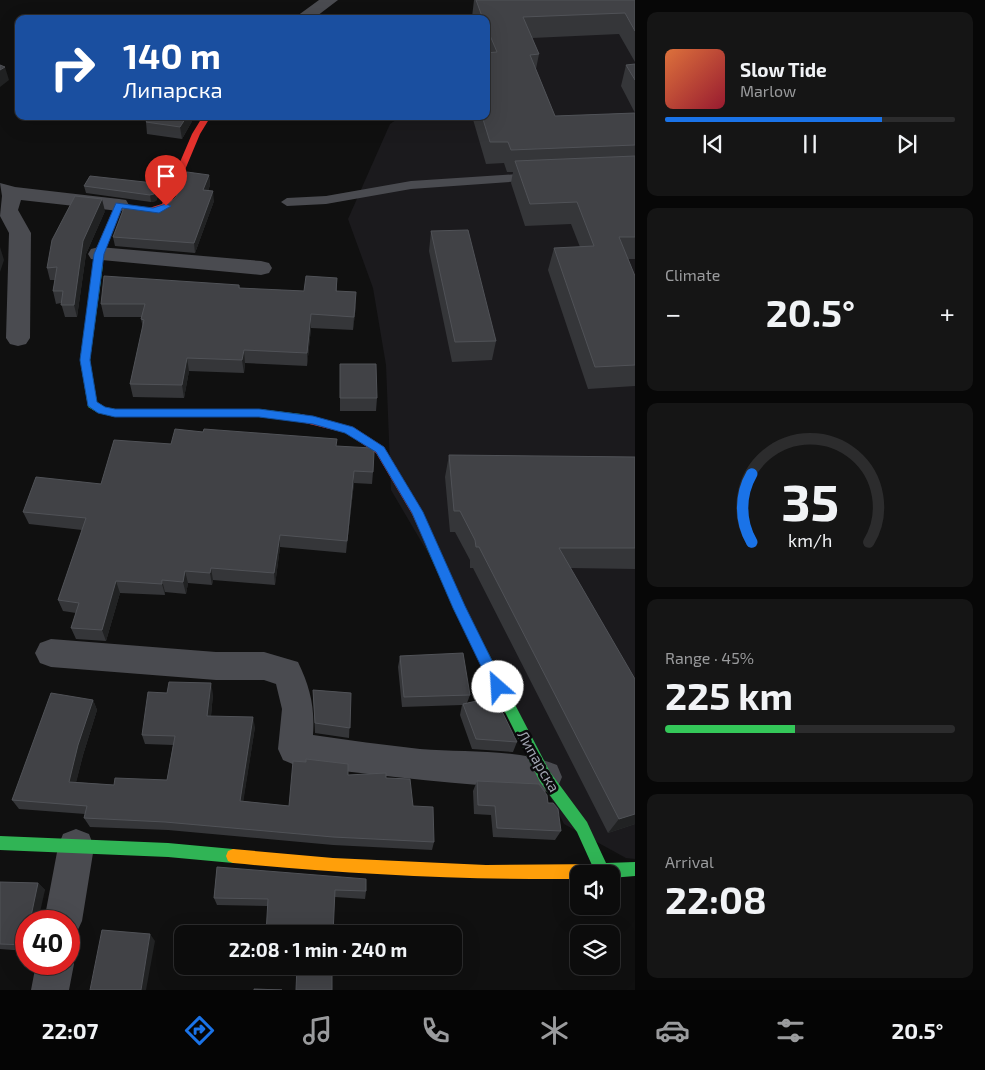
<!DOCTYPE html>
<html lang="en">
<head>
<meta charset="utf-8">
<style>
	:root { --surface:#0c0c0c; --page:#151515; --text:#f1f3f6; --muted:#9a9b9d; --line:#2c2c2d; --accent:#1a73e8 }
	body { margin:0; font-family:"Exo 2",sans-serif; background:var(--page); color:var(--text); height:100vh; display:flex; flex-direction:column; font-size:19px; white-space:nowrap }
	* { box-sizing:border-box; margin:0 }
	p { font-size:16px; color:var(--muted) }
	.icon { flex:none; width:28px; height:28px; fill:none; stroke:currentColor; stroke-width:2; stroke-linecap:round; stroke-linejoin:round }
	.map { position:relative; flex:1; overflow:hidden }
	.panel { display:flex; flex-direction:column; gap:12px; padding:12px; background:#070707; width:350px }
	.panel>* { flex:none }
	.banner { position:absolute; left:15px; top:15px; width:475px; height:105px; border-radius:10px; box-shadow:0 5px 20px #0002,0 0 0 1px var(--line); background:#1a4fa0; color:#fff; overflow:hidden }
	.controls { position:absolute; left:570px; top:865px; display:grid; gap:10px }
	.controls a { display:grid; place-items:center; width:50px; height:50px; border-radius:10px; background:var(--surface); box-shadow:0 5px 20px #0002,0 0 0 1px var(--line); font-size:25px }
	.speed { position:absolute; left:15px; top:910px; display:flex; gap:10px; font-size:25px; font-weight:700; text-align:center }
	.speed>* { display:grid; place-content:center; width:65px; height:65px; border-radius:50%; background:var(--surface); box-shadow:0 5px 20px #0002,0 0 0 1px var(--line); line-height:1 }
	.speed .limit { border:8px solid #d22; background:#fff; color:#111 }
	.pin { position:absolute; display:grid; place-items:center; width:42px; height:42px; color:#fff; margin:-51px -21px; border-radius:50% 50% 50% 0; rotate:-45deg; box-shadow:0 0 5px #0007 }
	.pin .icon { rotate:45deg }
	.me { position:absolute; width:55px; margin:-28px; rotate:334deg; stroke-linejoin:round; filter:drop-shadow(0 0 4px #0008) }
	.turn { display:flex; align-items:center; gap:18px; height:105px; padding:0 25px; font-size:22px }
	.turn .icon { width:65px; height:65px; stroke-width:2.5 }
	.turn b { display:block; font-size:35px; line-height:42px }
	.big { font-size:38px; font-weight:700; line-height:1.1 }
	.panel .widget { flex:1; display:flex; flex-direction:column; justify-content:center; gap:8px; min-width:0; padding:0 18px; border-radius:10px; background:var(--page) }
	.panel .dial { align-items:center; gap:0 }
	.dial svg { height:130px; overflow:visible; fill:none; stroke:var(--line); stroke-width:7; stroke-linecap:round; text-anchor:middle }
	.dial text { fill:var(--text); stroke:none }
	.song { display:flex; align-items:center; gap:15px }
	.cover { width:60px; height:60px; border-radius:8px; background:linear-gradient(135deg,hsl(20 70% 55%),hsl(350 70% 35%)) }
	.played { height:5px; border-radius:2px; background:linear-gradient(90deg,var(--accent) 75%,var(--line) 75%) }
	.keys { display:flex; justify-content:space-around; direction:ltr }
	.heat { display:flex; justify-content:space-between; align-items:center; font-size:28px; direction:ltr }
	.charge { height:8px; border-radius:4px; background:linear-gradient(90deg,#34c759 45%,var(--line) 0) }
	.trip { position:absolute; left:174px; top:925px; width:288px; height:50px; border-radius:10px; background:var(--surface); box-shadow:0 5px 20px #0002,0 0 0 1px var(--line); font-weight:700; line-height:50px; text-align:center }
	.dock { display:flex; height:80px; justify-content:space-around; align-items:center; background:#050505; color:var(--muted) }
	.dock .icon { width:35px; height:35px }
	.dock .active { color:var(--accent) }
	.dock b { font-size:22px; color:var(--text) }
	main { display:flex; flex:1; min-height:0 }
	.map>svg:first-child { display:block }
</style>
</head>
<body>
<main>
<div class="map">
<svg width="635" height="990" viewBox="0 0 635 990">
	<rect width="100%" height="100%" fill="#101010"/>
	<path fill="#1b1a1d" d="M 635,7 L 635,859 L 626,858 L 564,824 L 428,553 L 391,490 L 386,365 L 373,288 L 348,219 L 390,124 L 402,116 L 486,116 L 486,19 L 446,18 Z"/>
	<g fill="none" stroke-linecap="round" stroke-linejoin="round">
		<path fill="#4a4b50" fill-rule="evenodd" d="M 533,173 L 539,177 L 537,180 L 411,189 L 326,204 L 287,206 L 281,202 L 287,198 L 326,196 L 411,181 Z"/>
		<path fill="#4a4b50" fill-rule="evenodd" d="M 319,0 L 338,0 L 313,19 L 293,19 Z
			M 0,183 L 15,187 L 119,199 L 126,200 L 129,205 L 126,210 L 119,211 L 21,200 L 18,210 L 31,233 L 30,338 L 26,344 L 18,346 L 10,344 L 6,338 L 9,233 L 0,216 L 2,196 Z
			M 99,247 L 261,261 L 269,263 L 272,268 L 269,273 L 261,275 L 91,259 L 88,254 L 91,249 Z
			M 51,639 L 216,652 L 264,652 L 298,662 C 310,687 315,707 313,735 C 348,740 384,745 420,749 C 465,753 515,748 557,765 L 562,777 L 557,789 C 538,796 524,788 505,787 C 434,782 365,774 295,765 L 283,760 L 278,749 L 282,709 L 276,684 L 264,680 L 216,680 L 51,667 L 40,663 L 35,653 L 40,643 Z
			M 76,829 L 89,834 L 94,847 L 82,921 L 76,934 L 69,937 L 69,921 L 44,921 L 58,847 L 63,834 Z
			M 69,951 L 74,964 L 69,990 L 31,990 L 36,964 L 69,964 Z"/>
		<path fill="#30b455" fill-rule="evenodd" d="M 98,262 L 103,265 L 90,360 L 97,402 L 105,407 L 115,409 L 259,409 L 301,414 L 305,415 L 306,418 L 305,421 L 301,422 L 259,417 L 115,417 L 98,413 L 88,407 L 80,360 L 93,265 Z
			M 432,541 L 436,543 L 464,606 L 550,772 L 587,822 L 606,863 L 635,862 L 635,876 L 611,878 L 611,874 L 596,874 L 577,832 L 540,782 L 455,612 L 426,546 L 428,543 Z
			M 0,836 L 168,843 L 233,849 L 238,851 L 240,856 L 238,861 L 233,863 L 168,857 L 0,850 Z"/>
		<path fill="#ff9f0a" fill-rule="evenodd" d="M 233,849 L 333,858 L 486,865 L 602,864 L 607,866 L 609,871 L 608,874 L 579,874 L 579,879 C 463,880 348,874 233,863 L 228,861 L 226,856 L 228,851 Z"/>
		<path fill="#e5322d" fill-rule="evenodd" d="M 203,116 L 211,116 L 200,134 L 169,208 L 149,213 L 122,208 L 104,254 L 101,267 L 95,267 L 94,254 L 116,203 L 149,208 L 162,204 L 192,134 Z
			M 301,414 L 353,427 L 384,447 L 421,509 L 438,546 L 436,549 L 432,551 L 428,549 L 412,514 L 376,453 L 346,433 L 297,421 L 296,418 L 297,415 Z"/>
	</g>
	<path fill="#353639" d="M 474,0 L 635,0 L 635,62 L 619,34 L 532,38 L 539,54 L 536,69 L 555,116 L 635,113 L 635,259 L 628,259 L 635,276 L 635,386 L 588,389 L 548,270 L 554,248 L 580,247 L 571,224 L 525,226 L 511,183 L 513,172 L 507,172 L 504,163 L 486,164 L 472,116 L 486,116 L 486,19 L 472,19 L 472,17 Z
		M 635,64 L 635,113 L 621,86 L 626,65 Z
		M 150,116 L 195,116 L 182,139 L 147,134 L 146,122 Z
		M 164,172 L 165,180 L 156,201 L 151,202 L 86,193 L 84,186 L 154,183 Z
		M 209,175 L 210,185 L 208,191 L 214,201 L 195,253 L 115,246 L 113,237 L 152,209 L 166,206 Z
		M 105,211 L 86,254 L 77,317 L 65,317 L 61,303 L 56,304 L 53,291 L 55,280 L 50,280 L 47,268 Z
		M 431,231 L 496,341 L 492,360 L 452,362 L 429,251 Z
		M 337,278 L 337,291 L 356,305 L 353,330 L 311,328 L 307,366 L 245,363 L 244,373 L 189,371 L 184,398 L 133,397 L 130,384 L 143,328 L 141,319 L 141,317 L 104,317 L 101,304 L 239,285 L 240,288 L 304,291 Z
		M 340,364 L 377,398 L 376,411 L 340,411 Z
		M 171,444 L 336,446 L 373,472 L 372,484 L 354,483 L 346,553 L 280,547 L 275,585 L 213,580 L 212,585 L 188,583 L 186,594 L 165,592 L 165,595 L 120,593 L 106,641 L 76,639 L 71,628 L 76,613 L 63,611 L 58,600 L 82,530 L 29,524 L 23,512 L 101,484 Z
		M 449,455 L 635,457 L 635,569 L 571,568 L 635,824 L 608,833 L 473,568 L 470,568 L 470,560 L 455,532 L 450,532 L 445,477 Z
		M 400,656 L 470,695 L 467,703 L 517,742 L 513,752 L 472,749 L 460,715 L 462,705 L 402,707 L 398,667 Z
		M 313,690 L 351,693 L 349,738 L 315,733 Z
		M 213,694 L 211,716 L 255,727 L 243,801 L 289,806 L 348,775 L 386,778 L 413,806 L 434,842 L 432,850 L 333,845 L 168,830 L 90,827 L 84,818 L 85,814 L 19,809 L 12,800 L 93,700 L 97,710 L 83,755 L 76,782 L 114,785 L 167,780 L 173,745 L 145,744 L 142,735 Z
		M 477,781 L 548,803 L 561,831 L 555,840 L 493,837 L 491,815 L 474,814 L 473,791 Z
		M 217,867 L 366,891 L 365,899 L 335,897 L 267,906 L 217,905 L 214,898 Z
		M 0,882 L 38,883 L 45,890 L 26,921 L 26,951 L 0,949 Z"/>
	<path fill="#212223" d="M 5,67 L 9,80 L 0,87 L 0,70 Z
		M 187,116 L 195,116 L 182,139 L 180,127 Z
		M 164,172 L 165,180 L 156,201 L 151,202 L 150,195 Z
		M 209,175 L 210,185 L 205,200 L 203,190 Z
		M 213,191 L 214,201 L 195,253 L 194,243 Z
		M 102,199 L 105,211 L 86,254 L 77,317 L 74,305 L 83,241 Z
		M 0,247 L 4,260 L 0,272 Z
		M 356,292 L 356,305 L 353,330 L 354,317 Z
		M 311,314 L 311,328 L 307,366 L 307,353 Z
		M 244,350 L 245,363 L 244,373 L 242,360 Z
		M 187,358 L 189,371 L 184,398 L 182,385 Z
		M 354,471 L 354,483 L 346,553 L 347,541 Z
		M 280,535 L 280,547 L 275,585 L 274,573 Z
		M 211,568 L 213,580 L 212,585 L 210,573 Z
		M 185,571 L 188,583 L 186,594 L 183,582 Z
		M 162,580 L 165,592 L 165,595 L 162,584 Z
		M 116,581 L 120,593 L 106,641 L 102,630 Z
		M 211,683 L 213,694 L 210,726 L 207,716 Z
		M 93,700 L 97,710 L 83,755 L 74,791 L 69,782 L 78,745 Z
		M 253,717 L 255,727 L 242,810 L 240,801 Z
		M 635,814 L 635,824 L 608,833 L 619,819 Z
		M 38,883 L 45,890 L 38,921 L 30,921 Z
		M 150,934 L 155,941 L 146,990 L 141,990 Z"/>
	<path fill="#414246" stroke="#505257" d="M 476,0 L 635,0 L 635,31 L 625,13 L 523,17 L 539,54 L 530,55 L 555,116 L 635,113 L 635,145 L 511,150 L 508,142 L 490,142 L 482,116 L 486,116 L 486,53 L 497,52 L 486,26 L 486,19 L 483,19 Z
		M 635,64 L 635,80 L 626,65 Z
		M 0,65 L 5,67 L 0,70 Z
		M 150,116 L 187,116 L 180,127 L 146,122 Z
		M 635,156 L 635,237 L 619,237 L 635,276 L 635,365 L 595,367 L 554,248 L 594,246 L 577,202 L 530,204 L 515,161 Z
		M 159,172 L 164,172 L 154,194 L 150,195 L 84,186 L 90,176 L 154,183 Z
		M 187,172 L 209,175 L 203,190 L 213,191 L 194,243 L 113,237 L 125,205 L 152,209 L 166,206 L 176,197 Z
		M 75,196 L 102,199 L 83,241 L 74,305 L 61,305 L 63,291 L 53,291 L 57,267 L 47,268 L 52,240 Z
		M 468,230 L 496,341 L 455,342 L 431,231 Z
		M 104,276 L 239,285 L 239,288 L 304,291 L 306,276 L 337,278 L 336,291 L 356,292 L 354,317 L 311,314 L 307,353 L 244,350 L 242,360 L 187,358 L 182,385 L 130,384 L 144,320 L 141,319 L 145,304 L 101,304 Z
		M 340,364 L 376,364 L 377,398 L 340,398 Z
		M 175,429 L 203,432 L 204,429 L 337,439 L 336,446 L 372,448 L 374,452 L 373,472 L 354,471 L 347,541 L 280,535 L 274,573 L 211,568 L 210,573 L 185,571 L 183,582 L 162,580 L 162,584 L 116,581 L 102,630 L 71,628 L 79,603 L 58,600 L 86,518 L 23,512 L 36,477 L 101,484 L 114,440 L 171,444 Z
		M 449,455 L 635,457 L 635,548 L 559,548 L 635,679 L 635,814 L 619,819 L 479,547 L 476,547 L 475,540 L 460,511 L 454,511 Z
		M 463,653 L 470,695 L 404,697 L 400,656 Z
		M 169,682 L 211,683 L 207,716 L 253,717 L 240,801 L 289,806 L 293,761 L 306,762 L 306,759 L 348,764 L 348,775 L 386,773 L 386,778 L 410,779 L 413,806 L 433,807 L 434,842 L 333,837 L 165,822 L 84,818 L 87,806 L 12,800 L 51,693 L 93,700 L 78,745 L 69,782 L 114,785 L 115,778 L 167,780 L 175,736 L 142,735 L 148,692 L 167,693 Z
		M 313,690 L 351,693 L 350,728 L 315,723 Z
		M 495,697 L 517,742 L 476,739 L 463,704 Z
		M 477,781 L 539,784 L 547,795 L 548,803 L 553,803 L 558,809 L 561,831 L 497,828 L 495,806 L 478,805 Z
		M 217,867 L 366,879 L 366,891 L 335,890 L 333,934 L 266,934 L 268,899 L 214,898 Z
		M 0,882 L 38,883 L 30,921 L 26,921 L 26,938 L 25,945 L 0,944 Z
		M 102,930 L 150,934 L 141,990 L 90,990 Z
		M 297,966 L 332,966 L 332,990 L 296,990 Z
		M 254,989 L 282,990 L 254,990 Z"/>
	<path fill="#1a73e8" stroke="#114b97" d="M 116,203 L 153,208 L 166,204 L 171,206 L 159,213 L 122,208 L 104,254 L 90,360 L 97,402 L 105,407 L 115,409 L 259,409 L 313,416 L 353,427 L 384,447 L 423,512 L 465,606 L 505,687 L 503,691 L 498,693 L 493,691 L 453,608 L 412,513 L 376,452 L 345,433 L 313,424 L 259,417 L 115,417 L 98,413 L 88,406 L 80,360 L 94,254 Z"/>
	<g text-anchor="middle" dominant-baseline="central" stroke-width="5" stroke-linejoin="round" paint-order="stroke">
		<g font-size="15" fill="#a1a5b1" stroke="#0b0a0c">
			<text transform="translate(539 761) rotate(60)">Липарска</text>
		</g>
	</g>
</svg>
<div class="controls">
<a><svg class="icon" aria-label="sound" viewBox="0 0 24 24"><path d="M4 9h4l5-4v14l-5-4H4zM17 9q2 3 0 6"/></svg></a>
<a><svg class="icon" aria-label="layers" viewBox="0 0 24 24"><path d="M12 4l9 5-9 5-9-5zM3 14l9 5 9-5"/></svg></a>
</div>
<div class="speed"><div class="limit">40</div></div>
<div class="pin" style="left:166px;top:206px;background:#d93025"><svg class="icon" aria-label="arrive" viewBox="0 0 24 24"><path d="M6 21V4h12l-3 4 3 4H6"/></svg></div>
<svg class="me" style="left:498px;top:687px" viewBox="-20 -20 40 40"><circle r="19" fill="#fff"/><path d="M0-13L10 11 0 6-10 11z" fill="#1a73e8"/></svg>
<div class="trip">22:08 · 1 min · 240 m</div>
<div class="banner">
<div class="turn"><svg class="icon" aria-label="right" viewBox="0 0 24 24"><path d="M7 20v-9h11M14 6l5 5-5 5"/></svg><div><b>140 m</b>Липарска</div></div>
</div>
</div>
<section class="panel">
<div class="widget">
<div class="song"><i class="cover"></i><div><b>Slow Tide</b><p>Marlow</p></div></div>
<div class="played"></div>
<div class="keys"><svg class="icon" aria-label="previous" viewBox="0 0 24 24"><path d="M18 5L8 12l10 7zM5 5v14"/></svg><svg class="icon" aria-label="pause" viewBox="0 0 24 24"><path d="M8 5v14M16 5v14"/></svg><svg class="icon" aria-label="next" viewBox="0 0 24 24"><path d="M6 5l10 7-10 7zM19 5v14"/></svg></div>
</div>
<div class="widget"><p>Climate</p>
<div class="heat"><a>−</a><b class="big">20.5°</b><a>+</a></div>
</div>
<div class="widget dial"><svg viewBox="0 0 100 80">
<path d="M14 69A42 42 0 1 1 86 69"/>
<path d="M14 69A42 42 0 0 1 14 27" stroke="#1a73e8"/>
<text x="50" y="56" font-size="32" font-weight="700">35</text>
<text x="50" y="72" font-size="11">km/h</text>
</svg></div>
<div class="widget"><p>Range · 45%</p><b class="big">225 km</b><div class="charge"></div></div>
<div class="widget"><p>Arrival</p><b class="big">22:08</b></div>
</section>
</main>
<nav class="dock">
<b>22:07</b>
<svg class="icon active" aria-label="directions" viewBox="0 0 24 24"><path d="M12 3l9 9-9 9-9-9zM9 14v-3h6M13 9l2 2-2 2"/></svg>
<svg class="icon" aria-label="music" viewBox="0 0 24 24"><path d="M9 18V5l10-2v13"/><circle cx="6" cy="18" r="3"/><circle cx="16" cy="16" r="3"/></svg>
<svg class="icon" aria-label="phone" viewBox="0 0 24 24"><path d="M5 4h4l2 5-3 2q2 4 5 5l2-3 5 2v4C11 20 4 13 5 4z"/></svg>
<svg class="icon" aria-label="climate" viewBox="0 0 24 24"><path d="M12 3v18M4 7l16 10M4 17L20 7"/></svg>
<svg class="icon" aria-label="car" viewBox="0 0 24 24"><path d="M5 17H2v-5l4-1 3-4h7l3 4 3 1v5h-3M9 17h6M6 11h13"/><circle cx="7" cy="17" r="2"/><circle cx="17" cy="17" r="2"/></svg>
<svg class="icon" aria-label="filters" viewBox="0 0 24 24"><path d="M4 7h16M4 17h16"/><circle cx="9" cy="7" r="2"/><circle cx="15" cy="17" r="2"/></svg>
<b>20.5°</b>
</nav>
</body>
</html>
